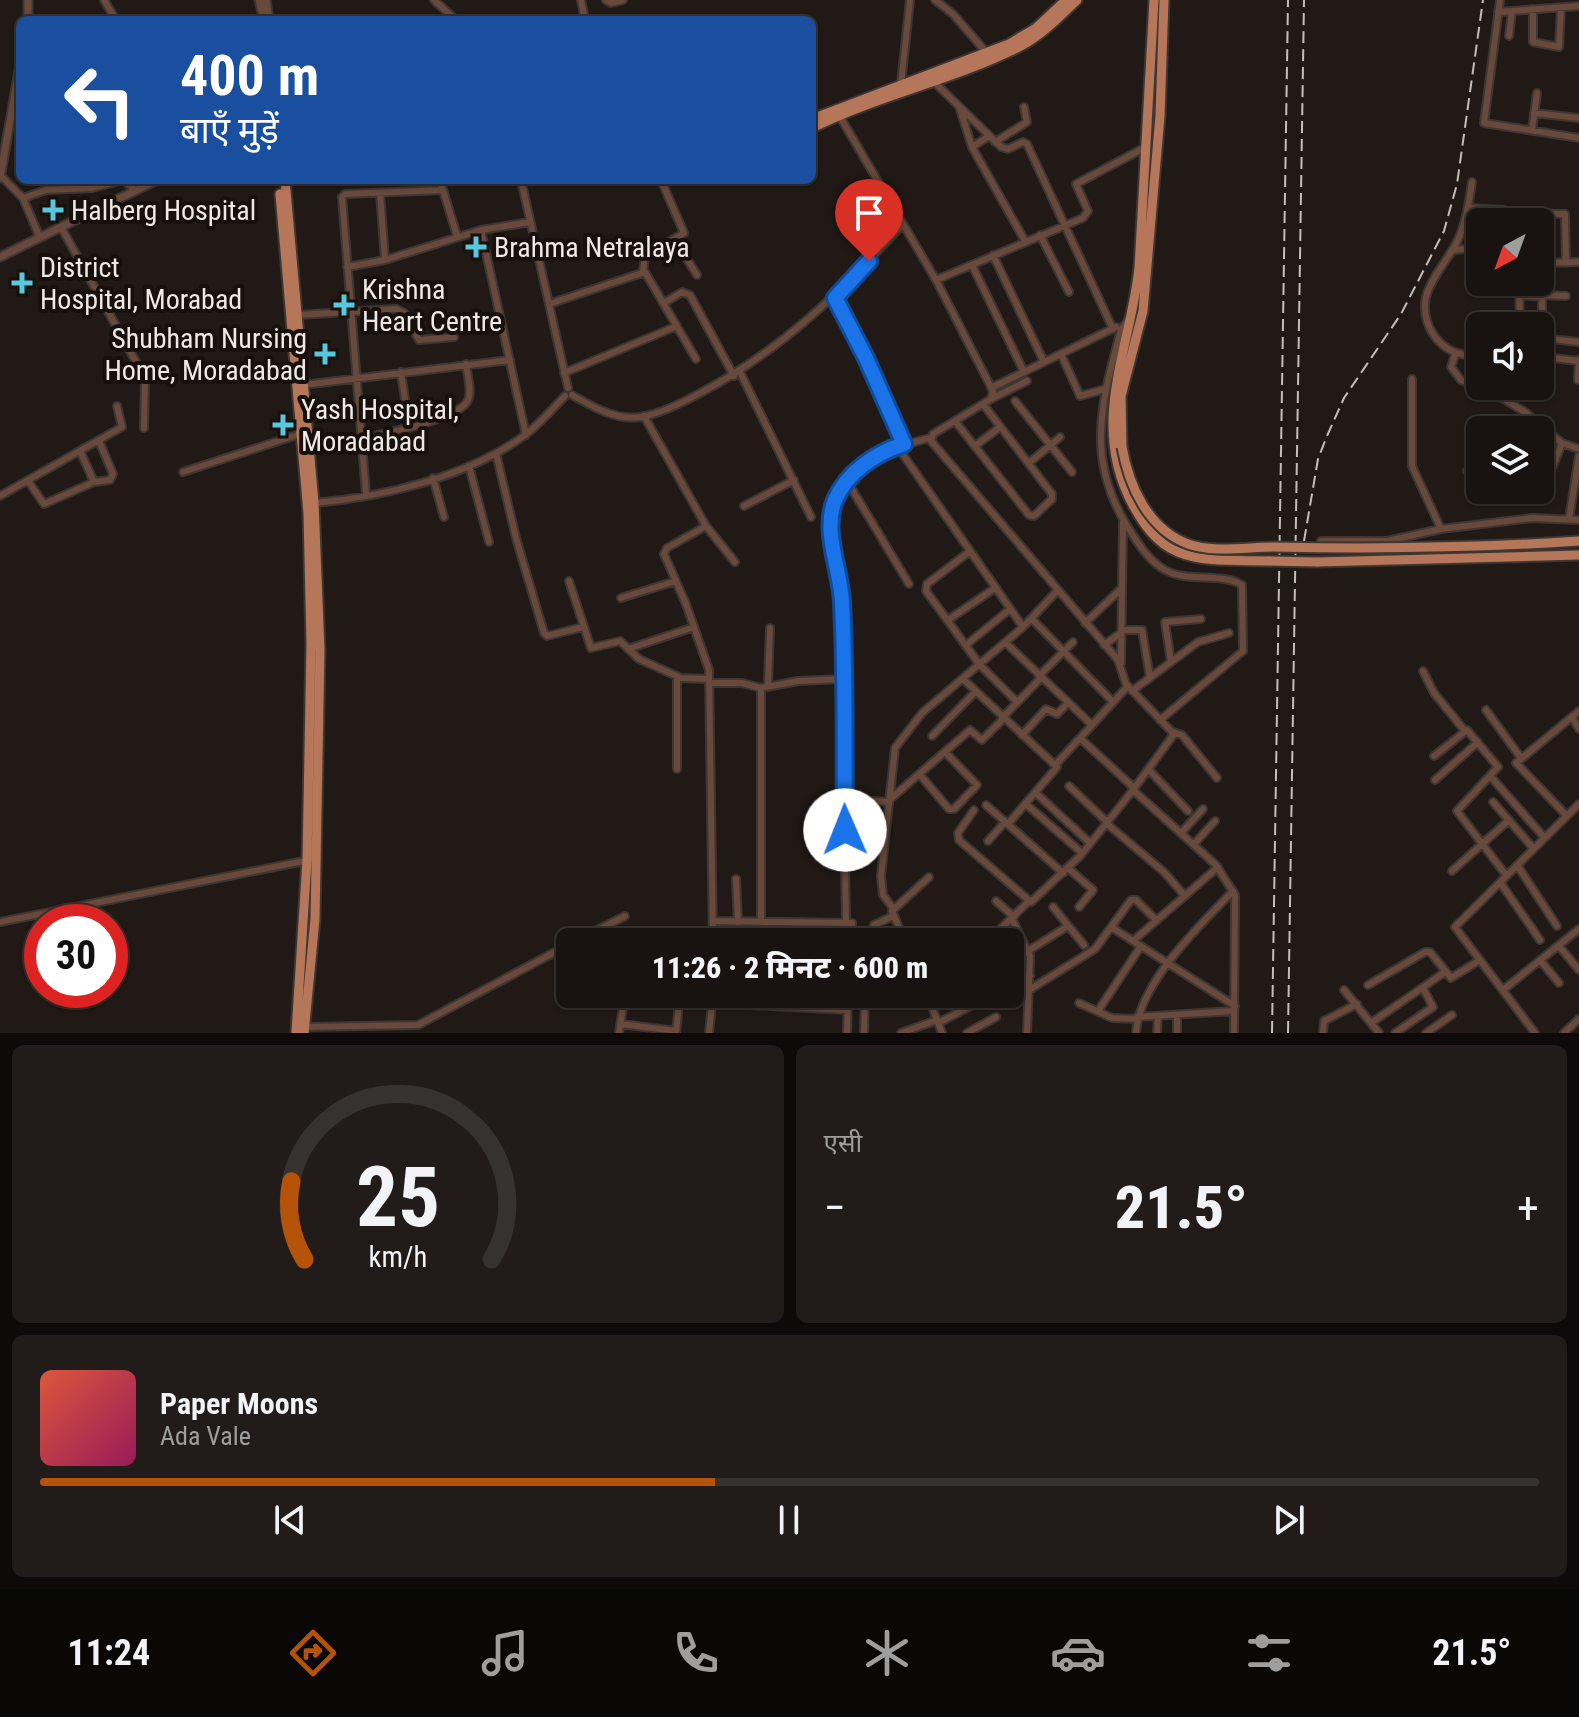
<!DOCTYPE html>
<html lang="hi">
<head>
<meta charset="utf-8">
<style>
	:root { --surface:#181310; --page:#211c19; --text:#f1f3f6; --muted:#9f9e9f; --line:#363230; --accent:#b45309 }
	body { margin:0; font-family:"Roboto Condensed","Noto Sans Devanagari",sans-serif; background:var(--page); color:var(--text); height:100vh; display:flex; flex-direction:column; font-size:30px; white-space:nowrap }
	* { box-sizing:border-box; margin:0 }
	p { font-size:26px; color:var(--muted) }
	.icon { flex:none; width:44px; height:44px; fill:none; stroke:currentColor; stroke-width:2; stroke-linecap:round; stroke-linejoin:round }
	.map { position:relative; height:1033px; overflow:hidden }
	.details { display:flex; flex-direction:column; gap:12px; padding:12px; background:#0d0a09; flex:1 }
	.details>* { flex:none }
	.guide { position:absolute; left:16px; top:16px; width:800px; height:168px; border-radius:12px; box-shadow:0 2px 6px #0004,0 0 0 2px var(--line); background:#1a4fa0; color:#fff; overflow:hidden }
	.needle { width:52px; rotate:221deg }
	.fabs { position:absolute; left:1466px; top:208px; display:grid; gap:16px }
	.fabs a { display:grid; place-items:center; width:88px; height:88px; border-radius:12px; background:var(--surface); box-shadow:0 2px 6px #0004,0 0 0 2px var(--line); font-size:40px }
	.speed { position:absolute; left:24px; top:904px; display:flex; gap:16px; font-size:40px; font-weight:700; text-align:center }
	.speed>* { display:grid; place-content:center; width:104px; height:104px; border-radius:50%; background:var(--surface); box-shadow:0 2px 6px #0004,0 0 0 2px var(--line); line-height:1 }
	.speed .limit { border:12px solid #d22; background:#fff; color:#111 }
	.pin { position:absolute; display:grid; place-items:center; width:68px; height:68px; color:#fff; margin:-82px -34px; border-radius:50% 50% 50% 0; rotate:-45deg; box-shadow:0 0 8px #0007 }
	.pin .icon { rotate:45deg }
	.me { position:absolute; width:88px; margin:-44px; rotate:359deg; stroke-linejoin:round; filter:drop-shadow(0 0 6px #0008) }
	.turn { display:flex; align-items:center; gap:28px; height:168px; padding:0 32px; font-size:36px }
	.turn .icon { width:104px; height:104px; stroke-width:2.5 }
	.turn b { display:block; font-size:56px; line-height:68px }
	.big { font-size:60px; font-weight:800; line-height:1.1 }
	.details .card { flex:1; display:flex; flex-direction:column; justify-content:center; gap:12px; min-width:0; padding:0 28px; border-radius:12px; background:var(--page) }
	.details .dial { align-items:center; gap:0 }
	.dial svg { height:208px; overflow:visible; fill:none; stroke:var(--line); stroke-width:7; stroke-linecap:round; text-anchor:middle }
	.dial text { fill:var(--text); stroke:none }
	.song { display:flex; align-items:center; gap:24px }
	.cover { width:96px; height:96px; border-radius:12px; background:linear-gradient(135deg,hsl(10 70% 55%),hsl(330 70% 35%)) }
	.played { height:8px; border-radius:4px; background:linear-gradient(90deg,var(--accent) 45%,var(--line) 45%) }
	.keys { display:flex; justify-content:space-around; direction:ltr }
	.heat { display:flex; justify-content:space-between; align-items:center; font-size:44px; direction:ltr }
	.details .tiles { flex:1; display:grid; gap:12px; grid-template-columns:1fr 1fr }
	.card:last-child { grid-column:span 2 }
	.trip { position:absolute; left:556px; top:928px; width:468px; height:80px; border-radius:12px; background:var(--surface); box-shadow:0 2px 6px #0004,0 0 0 2px var(--line); font-weight:800; line-height:80px; text-align:center }
	.menu { display:flex; height:128px; justify-content:space-around; align-items:center; background:#0a0806; color:var(--muted) }
	.menu .icon { width:56px; height:56px }
	.menu .selected { color:var(--accent) }
	.menu b { font-size:36px; color:var(--text) }
	.map>svg:first-child { display:block }
</style>
</head>
<body>
<div class="map">
<svg width="1579" height="1033" viewBox="0 0 1579 1033">
	<rect width="100%" height="100%" fill="#201916"/>
	<g fill="none" stroke-linecap="round" stroke-linejoin="round">
		<defs>
			<path id="minor" d="M 104,0 L 116,20
				M 434,0 L 456,20
				M 581,0 L 585,20
				M 606,0 L 611,3 L 623,0
				M 935,0 L 953,14 L 986,52
				M 1500,0 L 1484,123 L 1579,138
				M 1533,9 L 1533,42 L 1559,47 L 1561,8
				M 1498,12 L 1579,6
				M 1509,36 L 1512,11
				M 932,80 L 1001,147 L 1008,149 L 1023,142 L 1027,144 L 1113,329
				M 901,84 L 910,0
				M 960,109 L 972,147 L 1025,241
				M 1534,113 L 1579,118
				M 839,115 L 936,280 L 993,391 L 991,399 L 933,434 L 931,441 L 1118,660 L 1126,684 L 1174,734 L 1133,790 L 1216,865 L 1235,895 L 1234,1033
				M 1532,130 L 1537,93
				M 995,142 L 1027,122 L 1024,107
				M 972,147 L 989,136
				M 1,176 L 23,198 L 40,238
				M 440,180 L 457,236
				M 521,180 L 568,388
				M 1472,182 C 1469,203 1466,223 1457,242 C 1448,259 1431,278 1426,297 C 1419,330 1448,362 1480,354
				M 380,193 L 385,260
				M 23,198 L 46,190 L 92,188 L 124,180 L 135,191
				M 1468,208 L 1504,210
				M 1523,222 L 1525,213 L 1565,214 L 1566,263
				M 61,227 L 145,378 L 144,428
				M 481,230 L 526,435
				M 1040,235 L 1069,292
				M 675,240 L 697,275
				M 1452,250 L 1480,248
				M 993,255 L 1044,362
				M 538,257 L 570,245
				M 1543,263 L 1541,353 L 1544,357 L 1579,361
				M 1543,263 L 1579,262
				M 972,265 L 1024,372
				M 347,267 L 385,260 L 481,230 L 530,222
				M 643,272 L 645,256 L 684,233 L 661,180
				M 936,280 L 1083,218 L 1088,211 L 1076,184 L 1146,147
				M 1519,282 L 1520,326
				M 1519,295 L 1542,297
				M 1542,295 L 1566,296
				M 835,298 L 904,444
				M 664,303 L 682,292 L 690,295 L 734,376
				M 549,304 L 645,272 L 696,359
				M 298,315 L 396,309 L 404,313 L 419,340 L 454,337
				M 1129,319 L 1121,330 C 1101,404 1085,460 1129,529 C 1139,545 1149,561 1165,570 C 1188,583 1221,572 1242,585 L 1243,651 L 1160,720
				M 1541,338 L 1579,342
				M 1061,354 L 1080,396 L 1105,389
				M 1455,355 L 1451,367 L 1461,380 L 1489,390 L 1525,412 L 1562,443 L 1579,449
				M 401,372 L 409,428
				M 740,372 L 811,517
				M 564,373 L 677,326
				M 1412,379 L 1412,466 L 1441,529
				M 1578,380 L 1579,360
				M 303,385 L 510,360
				M 991,388 L 1116,327
				M 572,395 C 591,406 617,421 640,417 C 661,414 684,402 702,392 C 782,350 843,290 903,224
				M 991,399 L 1027,381
				M 1015,401 L 1072,472
				M 644,416 L 706,526 L 735,562
				M 955,421 L 1029,515 L 1034,516 L 1052,499 L 1052,494 L 983,404
				M 360,439 C 382,434 455,420 467,402 C 473,394 467,374 466,364
				M 897,446 L 1023,627
				M 975,446 L 1000,427
				M 80,451 L 94,482
				M 496,453 L 516,538 L 544,633 L 547,636 L 583,627
				M 1029,463 L 1060,437
				M 469,466 L 489,542
				M 1540,468 L 1553,466 L 1562,443
				M 1467,471 L 1480,473
				M 183,472 L 300,434
				M 433,478 L 444,517
				M 28,481 L 44,504 L 94,482 L 110,480 L 113,474 L 99,441
				M 847,481 L 909,584
				M 366,494 L 342,197 L 345,194 L 443,190
				M 0,496 L 122,427 L 117,406
				M 314,503 C 384,497 467,477 525,435 C 540,424 552,409 565,396
				M 744,506 L 794,480
				M 1569,519 L 1579,456
				M 706,526 L 667,548 L 664,554 L 686,604 L 709,670 L 713,942
				M 1321,541 L 1387,541 L 1441,529 L 1532,518 L 1579,520
				M 969,552 L 927,584 L 926,591 L 980,665 L 1017,702
				M 569,581 L 591,648 L 620,641 L 639,659 L 681,678 L 709,679
				M 621,598 L 676,581
				M 1032,619 L 1113,702
				M 948,620 L 995,588
				M 1085,623 L 1122,588
				M 1122,630 L 1142,630 L 1150,678
				M 1006,643 L 1092,725
				M 966,645 L 1010,609
				M 1104,645 L 1122,632
				M 628,649 L 694,627
				M 1171,662 L 1165,622 L 1201,619
				M 1121,663 L 1123,522
				M 1423,671 L 1434,693 L 1465,731
				M 677,676 L 677,769
				M 1039,676 L 1073,642
				M 842,679 L 846,923
				M 963,679 L 1057,767 L 1008,824
				M 709,683 L 742,683 L 761,688
				M 768,685 L 770,628
				M 1132,691 L 1198,642 L 1229,633
				M 1486,710 L 1521,758
				M 1572,717 L 1579,729
				M 1002,718 L 1041,678
				M 1173,732 L 1182,735 L 1217,778
				M 1022,735 L 1046,709 L 1057,714 L 1068,703
				M 932,736 L 975,692
				M 1080,738 L 1133,787
				M 1434,756 L 1467,730 L 1498,767 L 1457,811 L 1506,875
				M 1056,764 L 1128,686
				M 1149,770 L 1188,811
				M 921,776 L 949,809 L 954,809 L 977,785 L 946,753
				M 1491,777 L 1544,837
				M 1435,780 L 1478,742
				M 1069,786 L 1107,822
				M 1036,793 L 1090,843
				M 845,799 L 887,802 L 970,730 L 982,740 L 1003,719
				M 1493,802 L 1533,848
				M 1026,804 L 1082,853
				M 986,805 L 1063,873
				M 974,810 L 958,833 L 959,840 L 1031,902 L 1081,855 L 1133,790
				M 1567,816 L 1516,763 L 1579,711
				M 1106,823 L 1164,872 L 1185,896
				M 1181,833 L 1203,809
				M 988,841 L 1005,822
				M 1194,844 L 1215,821
				M 1517,865 L 1557,926
				M 1068,868 L 1093,890 L 1079,907
				M 1452,871 L 1509,820
				M 736,879 L 738,922
				M 1500,882 L 1540,940
				M 996,901 L 1014,917
				M 1053,907 L 1084,945
				M 893,908 L 883,895 L 881,876 L 895,748 L 922,713 L 1023,627 L 1058,590
				M 1012,919 L 1030,956 L 1027,1033
				M 713,921 L 852,923 L 851,942
				M 0,922 L 309,860
				M 761,922 L 761,688 L 798,681 L 842,679 C 842,653 845,624 842,598 C 839,574 831,549 831,524 C 830,471 888,448 930,438
				M 1111,927 L 1235,1006
				M 1133,941 L 1218,867
				M 574,942 L 625,916
				M 870,942 L 874,925 L 893,916
				M 905,942 L 892,911 L 929,877
				M 913,942 L 931,934
				M 987,942 L 1029,901
				M 1559,946 L 1579,970
				M 1028,951 L 1068,926
				M 1540,960 L 1559,983
				M 1368,985 L 1425,952 L 1430,952 L 1451,978 L 1480,960
				M 1010,986 L 1030,976
				M 1029,990 L 1095,949 L 1131,900 L 1136,900 L 1156,920
				M 1344,990 L 1379,1033
				M 1503,990 L 1579,929
				M 927,994 L 942,1033
				M 864,1001 L 882,994
				M 712,1003 L 847,1010
				M 1079,1003 L 1112,1018 L 1137,1019
				M 1098,1011 L 1141,946
				M 1137,1017 L 1234,1011
				M 938,1023 L 994,994
				M 1371,1023 L 1445,972
				M 621,1024 L 676,1031
				M 304,1027 L 418,1025 L 570,944
				M 619,1033 L 625,994
				M 676,1033 L 680,994
				M 709,1033 L 713,994
				M 847,1033 L 848,994
				M 864,1033 L 865,994
				M 901,1033 L 937,1020
				M 967,1033 L 996,1017
				M 1136,1033 C 1139,983 1199,926 1233,891
				M 1157,1033 L 1158,1016
				M 1177,1033 L 1177,1015
				M 1323,1033 L 1324,1021 L 1357,1004
				M 1395,1033 L 1433,1007 L 1423,988
				M 1426,1033 L 1452,1015
				M 1535,1033 L 1455,927 L 1579,804
				M 1564,1033 L 1579,1019"/>
			<path id="tertiary" d="M 259,0 L 264,20
				M 266,0 L 269,20
				M 28,20 L 28,0
				M 0,178 L 20,65
				M 0,257 L 157,180"/>
			<path id="primary" d="M 1154,0 L 1139,268 C 1130,351 1089,423 1133,505 C 1144,525 1156,543 1178,552 C 1204,563 1240,560 1269,561
				M 812,119 L 1009,44 L 1036,28 L 1066,0
				M 812,128 C 879,95 953,80 1019,47 C 1041,36 1059,17 1077,0
				M 285,180 L 314,503 L 320,650 L 315,919 L 304,1033
				M 280,194 L 308,513 L 311,644 L 307,860 L 296,1033
				M 1122,447 L 1121,396 L 1143,311 L 1160,116 L 1164,0
				M 1317,562 L 1579,555"/>
		</defs>
		<use href="#minor" stroke="#3d3633" stroke-width="10"/>
		<use href="#tertiary" stroke="#3d3633" stroke-width="11"/>
		<use href="#primary" stroke="#3d3633" stroke-width="13"/>
		<use href="#minor" stroke="#68493b" stroke-width="6"/>
		<use href="#tertiary" stroke="#68493b" stroke-width="7"/>
		<use href="#primary" stroke="#b67659" stroke-width="9"/>
		<path stroke="#c3bebc" stroke-width="2" stroke-dasharray="12 6" stroke-linecap="butt" d="M 1304,541 L 1318,459 L 1327,436 L 1344,398 L 1401,314 L 1444,231 L 1457,184 L 1483,0
			M 1272,1033 L 1288,0
			M 1288,1033 L 1304,0"/>
		<defs>
			<path id="primary-bridge" d="M 1122,447 C 1129,486 1148,529 1188,544 C 1212,553 1248,547 1273,547 C 1375,549 1477,548 1579,541
				M 1269,561 L 1317,562"/>
		</defs>
		<use href="#primary-bridge" stroke="#3d3633" stroke-width="13" stroke-linecap="butt"/>
		<use href="#primary-bridge" stroke="#b67659" stroke-width="9"/>
	</g>
	<g fill="none" stroke-linecap="round" stroke-linejoin="round">
		<defs>
			<path id="route" d="M 845,830 C 844,756 846,677 842,603 C 841,571 822,531 835,500 C 847,472 876,453 904,444 L 866,358 L 835,298 L 869,261"/>
		</defs>
		<use href="#route" stroke="#114b97" stroke-width="20"/>
		<use href="#route" stroke="#1a73e8" stroke-width="14"/>
	</g>
	<g fill="#56c9e1" stroke="#17100d" stroke-width="3">
		<path d="M49 198h8v8h8v8h-8v8h-8v-8h-8v-8h8z"/>
		<path d="M472 235h8v8h8v8h-8v8h-8v-8h-8v-8h8z"/>
		<path d="M18 271h8v8h8v8h-8v8h-8v-8h-8v-8h8z"/>
		<path d="M340 293h8v8h8v8h-8v8h-8v-8h-8v-8h8z"/>
		<path d="M321 342h8v8h8v8h-8v8h-8v-8h-8v-8h8z"/>
		<path d="M279 413h8v8h8v8h-8v8h-8v-8h-8v-8h8z"/>
	</g>
	<g text-anchor="middle" dominant-baseline="central" stroke-width="8" stroke-linejoin="round" paint-order="stroke">
		<g font-size="28" fill="#efeae8" stroke="#17100d" text-anchor="start">
			<text x="71" y="210">Halberg Hospital</text>
			<text x="494" y="247">Brahma Netralaya</text>
			<text x="40" y="267">District<tspan x="40" dy="32">Hospital, Morabad</tspan></text>
			<text x="362" y="289">Krishna<tspan x="362" dy="32">Heart Centre</tspan></text>
			<text x="307" y="338" text-anchor="end">Shubham Nursing<tspan x="307" dy="32">Home, Moradabad</tspan></text>
			<text x="301" y="409">Yash Hospital,<tspan x="301" dy="32">Moradabad</tspan></text>
		</g>
	</g>
</svg>
<div class="fabs">
<a><svg class="needle" viewBox="-14 -14 28 28"><path d="M0-13l5 13h-10z" fill="#e53935"/><path d="M0 13l5-13h-10z" fill="#9f9e9f"/></svg></a>
<a><svg class="icon" aria-label="sound" viewBox="0 0 24 24"><path d="M4 9h4l5-4v14l-5-4H4zM17 9q2 3 0 6"/></svg></a>
<a><svg class="icon" aria-label="layers" viewBox="0 0 24 24"><path d="M12 4l9 5-9 5-9-5zM3 14l9 5 9-5"/></svg></a>
</div>
<div class="speed"><div class="limit">30</div></div>
<div class="pin" style="left:869px;top:261px;background:#d93025"><svg class="icon" aria-label="arrive" viewBox="0 0 24 24"><path d="M6 21V4h12l-3 4 3 4H6"/></svg></div>
<svg class="me" style="left:845px;top:830px" viewBox="-20 -20 40 40"><circle r="19" fill="#fff"/><path d="M0-13L10 11 0 6-10 11z" fill="#1a73e8"/></svg>
<div class="trip">11:26 · 2 मिनट · 600 m</div>
<div class="guide">
<div class="turn"><svg class="icon" aria-label="left" viewBox="0 0 24 24"><path d="M17 20v-9H6M10 6l-5 5 5 5"/></svg><div><b>400 m</b>बाएँ मुड़ें</div></div>
</div>
</div>
<section class="details">
<div class="tiles">
<div class="card dial"><svg viewBox="0 0 100 80">
<path d="M14 69A42 42 0 1 1 86 69"/>
<path d="M14 69A42 42 0 0 1 9 39" stroke="#b45309"/>
<text x="50" y="56" font-size="32" font-weight="700">25</text>
<text x="50" y="72" font-size="11">km/h</text>
</svg></div>
<div class="card"><p>एसी</p>
<div class="heat"><a>−</a><b class="big">21.5°</b><a>+</a></div>
</div>
<div class="card">
<div class="song"><i class="cover"></i><div><b>Paper Moons</b><p>Ada Vale</p></div></div>
<div class="played"></div>
<div class="keys"><svg class="icon" aria-label="previous" viewBox="0 0 24 24"><path d="M18 5L8 12l10 7zM5 5v14"/></svg><svg class="icon" aria-label="pause" viewBox="0 0 24 24"><path d="M8 5v14M16 5v14"/></svg><svg class="icon" aria-label="next" viewBox="0 0 24 24"><path d="M6 5l10 7-10 7zM19 5v14"/></svg></div>
</div>
</div>
</section>
<nav class="menu">
<b>11:24</b>
<svg class="icon selected" aria-label="directions" viewBox="0 0 24 24"><path d="M12 3l9 9-9 9-9-9zM9 14v-3h6M13 9l2 2-2 2"/></svg>
<svg class="icon" aria-label="music" viewBox="0 0 24 24"><path d="M9 18V5l10-2v13"/><circle cx="6" cy="18" r="3"/><circle cx="16" cy="16" r="3"/></svg>
<svg class="icon" aria-label="phone" viewBox="0 0 24 24"><path d="M5 4h4l2 5-3 2q2 4 5 5l2-3 5 2v4C11 20 4 13 5 4z"/></svg>
<svg class="icon" aria-label="climate" viewBox="0 0 24 24"><path d="M12 3v18M4 7l16 10M4 17L20 7"/></svg>
<svg class="icon" aria-label="car" viewBox="0 0 24 24"><path d="M5 17H2v-5l4-1 3-4h7l3 4 3 1v5h-3M9 17h6M6 11h13"/><circle cx="7" cy="17" r="2"/><circle cx="17" cy="17" r="2"/></svg>
<svg class="icon" aria-label="filters" viewBox="0 0 24 24"><path d="M4 7h16M4 17h16"/><circle cx="9" cy="7" r="2"/><circle cx="15" cy="17" r="2"/></svg>
<b>21.5°</b>
</nav>
</body>
</html>
